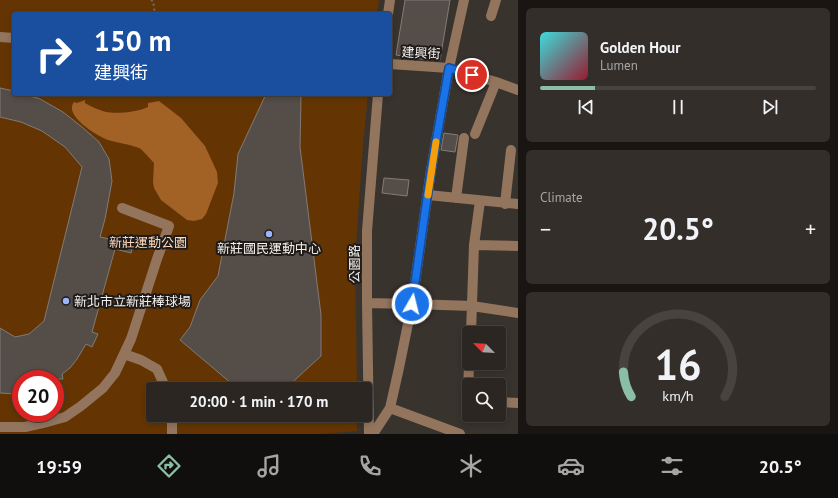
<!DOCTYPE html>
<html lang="en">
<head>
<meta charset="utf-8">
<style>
	:root { --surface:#2b2622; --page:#332e2a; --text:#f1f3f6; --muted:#a6a5a5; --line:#474340; --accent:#8abfa5 }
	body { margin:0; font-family:"PT Sans","Noto Sans TC",sans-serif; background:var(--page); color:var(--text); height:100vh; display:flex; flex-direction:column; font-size:15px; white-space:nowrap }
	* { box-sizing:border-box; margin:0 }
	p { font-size:13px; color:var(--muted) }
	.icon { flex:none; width:22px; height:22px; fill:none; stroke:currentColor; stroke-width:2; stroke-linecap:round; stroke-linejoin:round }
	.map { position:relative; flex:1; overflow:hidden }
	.sheet { display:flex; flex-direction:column; gap:8px; padding:8px; background:#181513; width:320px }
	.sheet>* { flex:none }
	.top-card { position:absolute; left:12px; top:12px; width:380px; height:84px; border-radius:4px; box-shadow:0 2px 6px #0003,0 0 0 1px var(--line); background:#1a4fa0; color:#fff; overflow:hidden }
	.needle { width:26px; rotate:294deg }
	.buttons { position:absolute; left:462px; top:326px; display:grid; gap:8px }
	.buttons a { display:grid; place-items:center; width:44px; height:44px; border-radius:4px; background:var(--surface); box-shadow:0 2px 6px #0003,0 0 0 1px var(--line); font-size:20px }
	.speed { position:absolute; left:12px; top:370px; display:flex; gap:8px; font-size:20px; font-weight:700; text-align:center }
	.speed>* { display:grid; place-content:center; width:52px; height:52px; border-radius:50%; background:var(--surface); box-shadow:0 2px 6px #0003,0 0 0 1px var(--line); line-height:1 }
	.speed .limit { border:6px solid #d22; background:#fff; color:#111 }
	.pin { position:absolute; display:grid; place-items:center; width:34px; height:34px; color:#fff; margin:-17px; border:2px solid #fff; border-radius:50%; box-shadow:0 1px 4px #0007 }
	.me { position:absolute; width:44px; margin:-22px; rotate:8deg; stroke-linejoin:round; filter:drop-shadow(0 0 3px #0008) }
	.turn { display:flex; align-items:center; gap:14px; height:84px; padding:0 16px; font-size:18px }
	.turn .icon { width:52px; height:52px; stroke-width:2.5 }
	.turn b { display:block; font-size:28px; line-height:34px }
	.big { font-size:30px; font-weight:700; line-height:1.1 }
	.sheet .widget { flex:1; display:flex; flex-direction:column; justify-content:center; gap:6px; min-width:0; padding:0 14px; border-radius:6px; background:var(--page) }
	.sheet .dial { align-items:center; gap:0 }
	.dial svg { height:104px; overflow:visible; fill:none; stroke:var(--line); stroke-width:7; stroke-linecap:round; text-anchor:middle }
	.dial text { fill:var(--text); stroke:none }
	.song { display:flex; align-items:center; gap:12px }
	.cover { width:48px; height:48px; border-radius:6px; background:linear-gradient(135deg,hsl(180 70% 55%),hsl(350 70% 35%)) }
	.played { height:4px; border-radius:2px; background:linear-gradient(90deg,var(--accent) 20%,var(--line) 20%) }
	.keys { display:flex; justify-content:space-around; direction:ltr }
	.heat { display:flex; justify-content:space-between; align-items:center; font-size:22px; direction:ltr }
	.trip { position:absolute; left:146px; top:382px; width:226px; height:40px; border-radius:4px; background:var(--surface); box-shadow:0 2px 6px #0003,0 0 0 1px var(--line); font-weight:700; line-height:40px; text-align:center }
	.menu { display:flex; height:64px; justify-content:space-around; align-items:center; background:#110f0e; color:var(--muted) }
	.menu .icon { width:28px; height:28px }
	.menu .selected { color:var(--accent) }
	.menu b { font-size:18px; color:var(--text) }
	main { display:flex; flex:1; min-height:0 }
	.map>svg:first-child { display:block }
</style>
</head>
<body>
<main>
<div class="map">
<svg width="518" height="434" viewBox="0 0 518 434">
	<rect width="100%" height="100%" fill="#39332e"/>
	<path fill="#643502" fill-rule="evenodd" d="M 0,0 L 379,0 L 377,14 L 14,14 L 14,94 L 368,94 L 363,145 L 355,259 L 357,389 L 153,389 L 153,415 L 357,415 L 357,431 L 319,434 L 0,434 ZM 21,379 L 55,379 L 55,413 L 21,413 Z"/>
	<path fill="#a26125" d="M 85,100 L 85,103 C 91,107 99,110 106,112 C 117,114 138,112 148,107 L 148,103 L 159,101 L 181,118 L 205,146 L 217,172 L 218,183 L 216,188 L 206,214 L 202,219 L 194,221 L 187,220 L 161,200 L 154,188 L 153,182 L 154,163 C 151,160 142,149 139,148 C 129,144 118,143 108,140 C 97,136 63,115 74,102 L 77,103 Z"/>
	<path fill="#544d48" stroke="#827b76" d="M 405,0 L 450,0 L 440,60 L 432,58 L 431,60 L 428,60 L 396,55 Z
		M 0,88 L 14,91 L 14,94 L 24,94 L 40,99 L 63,112 L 82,127 L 99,142 L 109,159 L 112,181 L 105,219 L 100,237 L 133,244 L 131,253 L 115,249 L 92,332 L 98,334 L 92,347 L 86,344 L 77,359 L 70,368 L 62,374 L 63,379 L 21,379 L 21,393 L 15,394 L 0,393 L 0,328 L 15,337 L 29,334 L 44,321 L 82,167 L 65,147 L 42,131 L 21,122 L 0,117 Z
		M 266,94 L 288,94 L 301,96 L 300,147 L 321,315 L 321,356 L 285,389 L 238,389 L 180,340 L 190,327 L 200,300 L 218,276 L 234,193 L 238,154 Z
		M 444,133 L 458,135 L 455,152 L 441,150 Z
		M 384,178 L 409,180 L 407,196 L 382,193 Z"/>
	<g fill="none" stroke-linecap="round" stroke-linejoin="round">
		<path stroke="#756f6b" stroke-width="2" stroke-dasharray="2 3" stroke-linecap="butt" d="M 151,0 L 153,1 L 155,14"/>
		<path stroke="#93755e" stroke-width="10" d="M 388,14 L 390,0
			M 491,16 L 496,0
			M 0,37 L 14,38
			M 390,64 L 449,68 L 496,82 L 518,90
			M 475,134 L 496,82
			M 428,195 L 518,204
			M 456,198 L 464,138
			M 505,204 L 511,150
			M 474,245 L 518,246
			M 367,303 L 412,304 L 472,306 L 518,313
			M 471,333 L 474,245 L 480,201
			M 124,354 L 141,360 L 157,369 L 166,389
			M 469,396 L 468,396 L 469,363
			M 499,402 L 518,403
			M 390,408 L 460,434
			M 172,415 L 172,434
			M 0,427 L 25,427 L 47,422 L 65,417 L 81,406 L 103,388 L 115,373 L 131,339 L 157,259 L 169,226 L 122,208
			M 369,434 L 367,303 L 367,231 L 378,94
			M 373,434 L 390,408 L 399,368 L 412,304 L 431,170 L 449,68 L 464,0"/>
	</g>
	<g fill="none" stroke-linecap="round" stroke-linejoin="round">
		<defs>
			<path id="route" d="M 412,304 L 431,170 L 449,68 L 472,75"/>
		</defs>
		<use href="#route" stroke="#114b97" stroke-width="10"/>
		<use href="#route" stroke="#1a73e8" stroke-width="7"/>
		<path stroke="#f59e0b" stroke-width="7" d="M 428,195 L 436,142"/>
	</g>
	<g fill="#9bb4fd" stroke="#1e1b19" stroke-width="1.5">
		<circle cx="269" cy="234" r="4"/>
		<circle cx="66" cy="301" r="4"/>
	</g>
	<g text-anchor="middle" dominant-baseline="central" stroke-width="4" stroke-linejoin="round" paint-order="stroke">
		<g font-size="13" fill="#f3efec" stroke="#1e1b19">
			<text transform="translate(421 53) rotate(3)">建興街</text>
			<text transform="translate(354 264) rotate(-90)">公園路</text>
		</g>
		<g font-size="13" fill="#fcd6b9" stroke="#1e1b19">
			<text x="148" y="242">新莊運動公園</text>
		</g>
		<g font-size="13" fill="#f3efec" stroke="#1e1b19">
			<text x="269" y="248">新莊國民運動中心</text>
			<text x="74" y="301" text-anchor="start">新北市立新莊棒球場</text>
		</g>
	</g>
</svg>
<div class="buttons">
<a><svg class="needle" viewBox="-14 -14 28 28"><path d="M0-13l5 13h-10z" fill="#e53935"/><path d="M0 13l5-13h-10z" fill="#a6a5a5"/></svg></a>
<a><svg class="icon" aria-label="search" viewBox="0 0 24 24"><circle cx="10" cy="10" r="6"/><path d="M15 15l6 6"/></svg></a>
</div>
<div class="speed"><div class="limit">20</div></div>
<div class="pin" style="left:472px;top:75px;background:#d93025"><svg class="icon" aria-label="arrive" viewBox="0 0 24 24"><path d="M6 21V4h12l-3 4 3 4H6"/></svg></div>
<svg class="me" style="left:412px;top:304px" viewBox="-20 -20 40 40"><circle r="17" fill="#1a73e8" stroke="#fff" stroke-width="3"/><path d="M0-11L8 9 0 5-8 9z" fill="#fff"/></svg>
<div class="trip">20:00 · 1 min · 170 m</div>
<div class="top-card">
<div class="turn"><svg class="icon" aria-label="right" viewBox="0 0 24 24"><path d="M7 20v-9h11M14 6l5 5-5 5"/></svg><div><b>150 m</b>建興街</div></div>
</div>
</div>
<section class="sheet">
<div class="widget">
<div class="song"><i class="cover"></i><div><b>Golden Hour</b><p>Lumen</p></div></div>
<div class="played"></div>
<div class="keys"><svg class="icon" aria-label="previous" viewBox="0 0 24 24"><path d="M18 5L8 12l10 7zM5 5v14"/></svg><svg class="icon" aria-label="pause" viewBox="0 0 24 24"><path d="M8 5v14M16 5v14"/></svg><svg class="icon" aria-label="next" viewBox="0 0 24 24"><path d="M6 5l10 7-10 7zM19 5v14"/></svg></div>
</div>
<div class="widget"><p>Climate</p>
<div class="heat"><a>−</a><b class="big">20.5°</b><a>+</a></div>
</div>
<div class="widget dial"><svg viewBox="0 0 100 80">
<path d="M14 69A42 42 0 1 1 86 69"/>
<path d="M14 69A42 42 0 0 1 8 50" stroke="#8abfa5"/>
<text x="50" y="56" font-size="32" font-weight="700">16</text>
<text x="50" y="72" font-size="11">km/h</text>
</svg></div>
</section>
</main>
<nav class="menu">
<b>19:59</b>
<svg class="icon selected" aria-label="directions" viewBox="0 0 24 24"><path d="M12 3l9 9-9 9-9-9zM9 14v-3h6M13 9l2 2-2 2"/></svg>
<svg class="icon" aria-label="music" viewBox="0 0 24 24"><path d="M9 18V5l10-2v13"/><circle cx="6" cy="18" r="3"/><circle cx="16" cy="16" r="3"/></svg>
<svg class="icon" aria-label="phone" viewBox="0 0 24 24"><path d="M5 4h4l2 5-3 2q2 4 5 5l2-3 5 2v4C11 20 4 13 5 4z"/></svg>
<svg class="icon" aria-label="climate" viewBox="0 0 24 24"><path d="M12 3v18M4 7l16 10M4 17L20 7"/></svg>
<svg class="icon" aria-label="car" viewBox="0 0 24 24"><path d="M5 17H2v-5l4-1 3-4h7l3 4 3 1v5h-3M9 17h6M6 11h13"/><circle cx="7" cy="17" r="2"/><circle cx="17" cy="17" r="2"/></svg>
<svg class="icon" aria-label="filters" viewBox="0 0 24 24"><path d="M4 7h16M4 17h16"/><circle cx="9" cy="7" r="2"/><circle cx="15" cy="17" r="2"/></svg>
<b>20.5°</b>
</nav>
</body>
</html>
